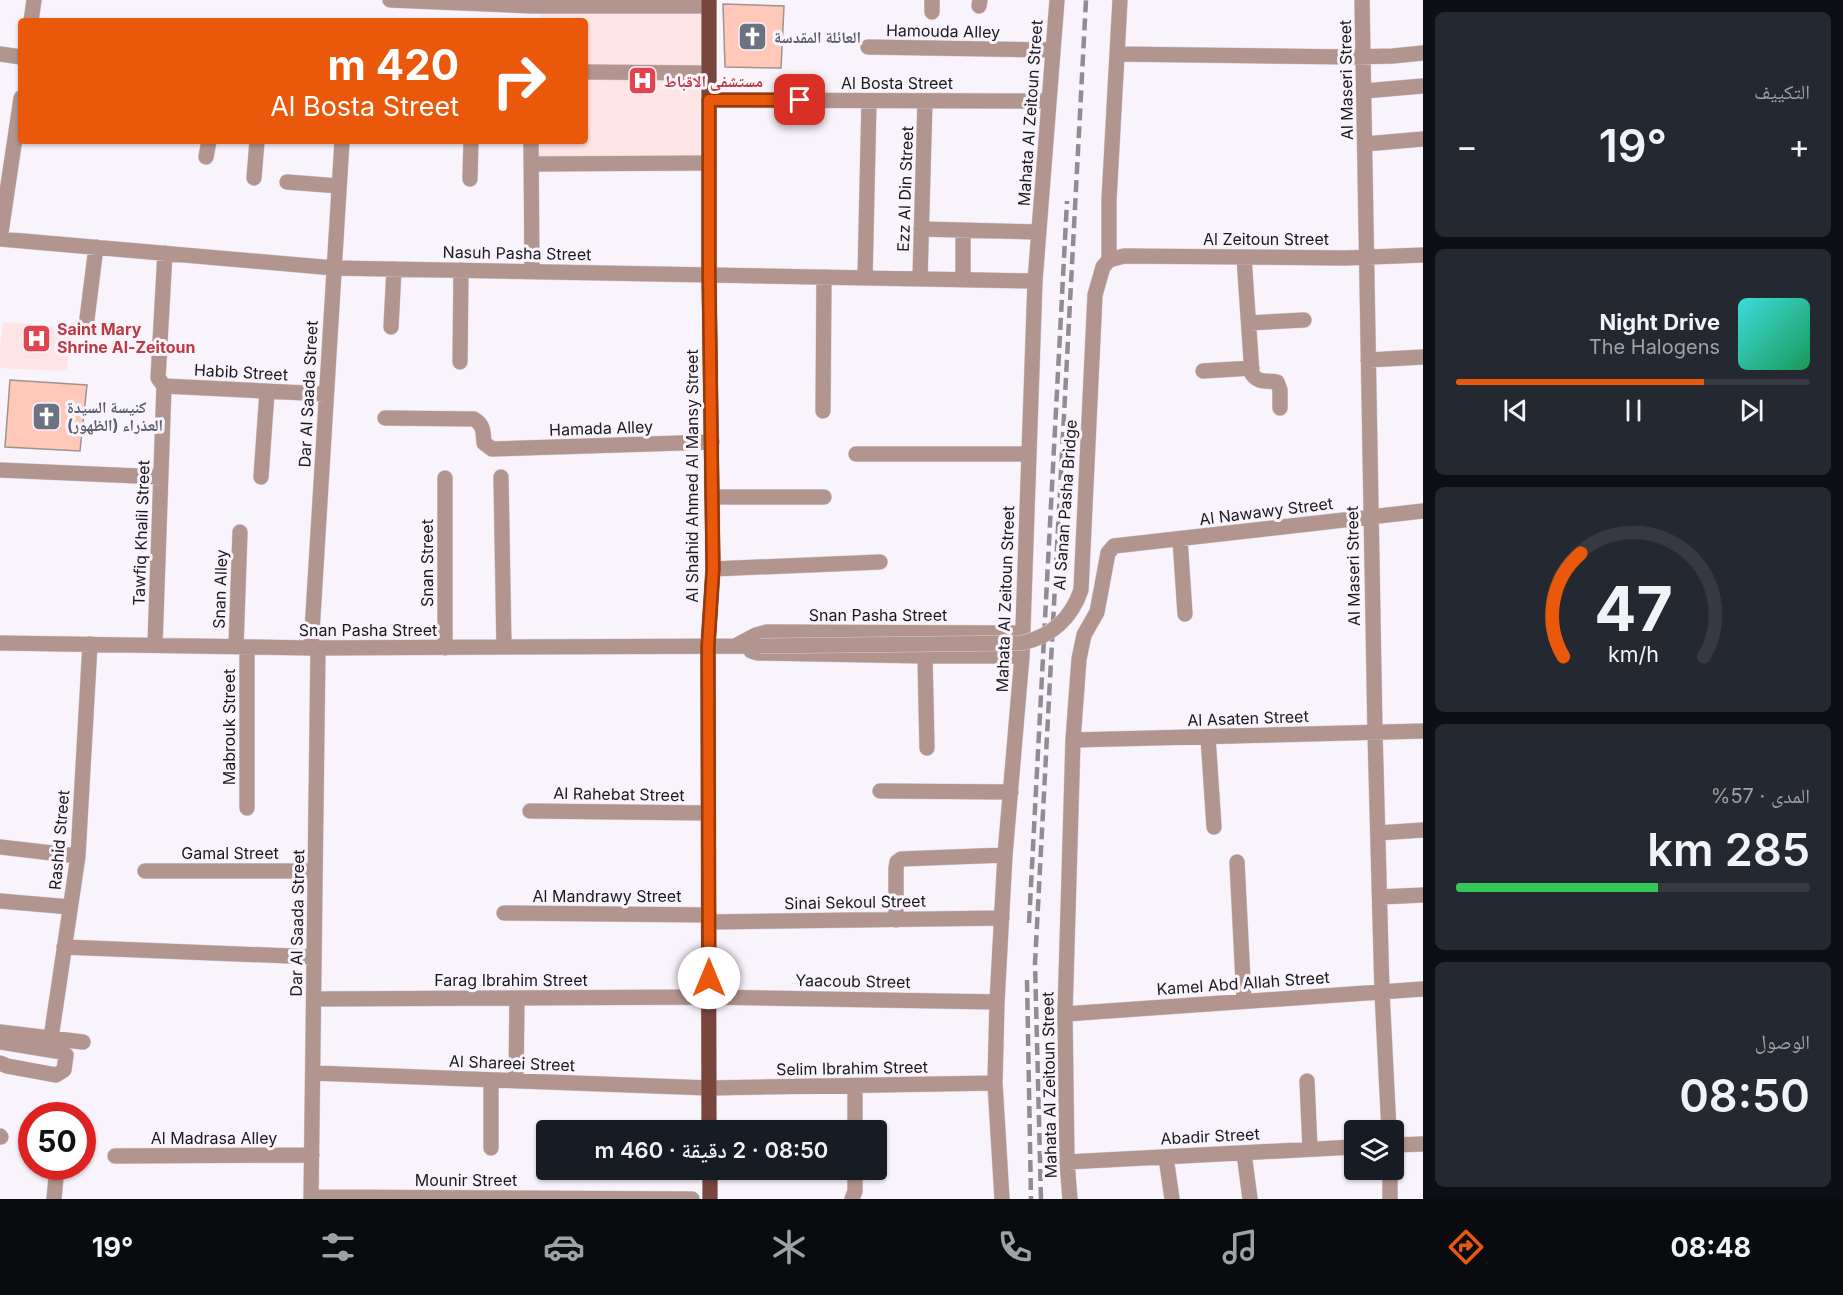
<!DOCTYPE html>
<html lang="ar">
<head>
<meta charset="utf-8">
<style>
	:root { --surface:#171b24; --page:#242831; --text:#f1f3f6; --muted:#9ea1a6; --line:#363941; --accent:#ea580c }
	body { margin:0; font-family:Inter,"Noto Naskh Arabic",sans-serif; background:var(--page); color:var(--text); direction:rtl; height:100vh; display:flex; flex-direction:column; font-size:22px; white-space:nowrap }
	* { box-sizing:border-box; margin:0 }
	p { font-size:20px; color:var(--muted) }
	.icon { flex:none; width:33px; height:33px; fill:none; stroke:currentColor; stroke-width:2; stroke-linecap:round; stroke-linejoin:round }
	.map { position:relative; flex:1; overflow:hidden; direction:ltr }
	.panel { display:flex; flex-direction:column; gap:12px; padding:12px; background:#0d0f14; width:420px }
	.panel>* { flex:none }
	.guide { position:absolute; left:18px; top:18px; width:570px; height:126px; border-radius:6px; box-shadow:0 2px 4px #0004; direction:rtl; background:#ea580c; color:#fff; overflow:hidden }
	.tools { position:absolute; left:1344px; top:1120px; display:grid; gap:12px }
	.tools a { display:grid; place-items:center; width:60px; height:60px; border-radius:6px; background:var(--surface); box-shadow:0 2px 4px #0004; font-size:30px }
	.speed { position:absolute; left:18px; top:1102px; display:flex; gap:12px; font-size:30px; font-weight:700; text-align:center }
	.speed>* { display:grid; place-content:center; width:78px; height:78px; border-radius:50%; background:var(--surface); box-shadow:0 2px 4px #0004; line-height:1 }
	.speed .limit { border:9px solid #d22; background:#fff; color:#111 }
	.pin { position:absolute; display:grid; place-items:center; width:51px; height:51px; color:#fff; margin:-26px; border-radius:12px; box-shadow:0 3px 9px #0006 }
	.me { position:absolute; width:66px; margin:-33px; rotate:0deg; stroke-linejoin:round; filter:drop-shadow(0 0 4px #0008) }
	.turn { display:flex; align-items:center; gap:21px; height:126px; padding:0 30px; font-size:27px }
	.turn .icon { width:78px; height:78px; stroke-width:2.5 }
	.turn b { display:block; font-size:42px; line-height:51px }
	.big { font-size:45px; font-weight:600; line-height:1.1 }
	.panel .tile { flex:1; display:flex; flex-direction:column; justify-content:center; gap:9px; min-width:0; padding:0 21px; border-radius:9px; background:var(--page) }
	.panel .dial { align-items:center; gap:0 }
	.dial svg { height:156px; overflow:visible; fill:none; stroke:var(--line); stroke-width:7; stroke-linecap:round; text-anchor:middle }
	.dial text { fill:var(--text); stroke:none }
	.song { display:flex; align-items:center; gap:18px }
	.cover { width:72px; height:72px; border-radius:9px; background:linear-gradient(135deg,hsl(180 70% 55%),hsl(150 70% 35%)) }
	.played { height:6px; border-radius:3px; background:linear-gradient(90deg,var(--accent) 70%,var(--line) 70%) }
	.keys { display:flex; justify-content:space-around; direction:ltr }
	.heat { display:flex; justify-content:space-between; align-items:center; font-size:33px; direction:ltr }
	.charge { height:9px; border-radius:4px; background:linear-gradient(90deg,#34c759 57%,var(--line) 0) }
	.trip { position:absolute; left:536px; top:1120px; width:351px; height:60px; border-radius:6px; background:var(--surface); box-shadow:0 2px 4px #0004; font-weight:600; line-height:60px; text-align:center; direction:rtl }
	.tabs { display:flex; height:96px; justify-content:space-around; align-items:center; background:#090b0e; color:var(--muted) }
	.tabs .icon { width:42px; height:42px }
	.tabs .current { color:var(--accent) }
	.tabs b { font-size:27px; color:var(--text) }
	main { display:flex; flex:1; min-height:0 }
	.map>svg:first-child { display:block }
</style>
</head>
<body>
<main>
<section class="panel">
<div class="tile"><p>التكييف</p>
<div class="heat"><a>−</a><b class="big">19°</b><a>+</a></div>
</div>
<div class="tile">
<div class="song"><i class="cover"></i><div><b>Night Drive</b><p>The Halogens</p></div></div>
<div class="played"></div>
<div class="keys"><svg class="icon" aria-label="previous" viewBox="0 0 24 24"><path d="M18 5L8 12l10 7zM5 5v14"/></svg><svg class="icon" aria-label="pause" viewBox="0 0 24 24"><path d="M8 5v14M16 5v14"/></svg><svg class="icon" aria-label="next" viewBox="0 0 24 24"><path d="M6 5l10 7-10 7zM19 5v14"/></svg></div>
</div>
<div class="tile dial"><svg viewBox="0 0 100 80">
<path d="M14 69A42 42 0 1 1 86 69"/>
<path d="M14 69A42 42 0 0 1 23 16" stroke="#ea580c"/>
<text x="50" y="56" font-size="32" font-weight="700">47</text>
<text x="50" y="72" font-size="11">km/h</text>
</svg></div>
<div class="tile"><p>المدى · 57%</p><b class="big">285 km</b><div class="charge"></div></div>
<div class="tile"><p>الوصول</p><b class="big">08:50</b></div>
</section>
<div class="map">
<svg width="1423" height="1199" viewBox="0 0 1423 1199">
	<rect width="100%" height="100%" fill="#f9f3fc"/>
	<path fill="#ffe4e5" d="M 540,12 L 701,12 L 699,159 L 539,156 L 540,141 L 585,141 L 585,21 L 540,21 Z
		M 3,322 L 71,328 L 67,371 L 0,368 L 0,347 Z"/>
	<path fill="#ffc8b8" stroke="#9e9491" stroke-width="1.5" d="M 723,4 L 784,6 L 781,68 L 725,67 Z
		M 10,380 L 87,385 L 80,451 L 5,447 Z"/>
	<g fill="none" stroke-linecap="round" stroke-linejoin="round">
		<defs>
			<path id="minor" d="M 390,0 L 532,6 L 709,6
				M 1362,0 L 1375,732 L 1382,992 L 1389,1131
				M 979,6 L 980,0
				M 932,12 L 932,0
				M 31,21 L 34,0
				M 868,47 L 1053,50
				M 0,54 L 21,57
				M 1117,54 L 1351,57 L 1393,56 L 1423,53
				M 585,72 L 709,73
				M 1364,91 L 1423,86
				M 709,100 L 1049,101
				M 531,141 L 532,272
				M 1365,144 L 1423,139
				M 206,157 L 209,141
				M 531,164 L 709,163
				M 254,178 L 257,141
				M 470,179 L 471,141
				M 287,182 L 339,186
				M 921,229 L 1039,232
				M 963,230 L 963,280
				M 0,239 L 334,268 L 1035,281
				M 0,239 L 21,98
				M 165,253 L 158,378 L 164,386 L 326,394
				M 1244,257 L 1252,374 C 1259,384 1267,380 1277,382 L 1280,390 L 1280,408
				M 1109,260 L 1124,256 L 1345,258 L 1423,255
				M 1109,260 L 1109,200 L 1120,0
				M 865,278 L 869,101
				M 920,279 L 925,101
				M 1095,295 L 1103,267 L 1109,260
				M 87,319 L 96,247
				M 1249,323 L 1304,320
				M 391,327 L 394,269
				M 1368,360 L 1423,357
				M 460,362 L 461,270
				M 1203,371 L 1252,368
				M 823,411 L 824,277
				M 385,418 L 474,419 C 484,425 483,432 484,443 L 492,449 L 712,442
				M 856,454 L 1028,454
				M 0,470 L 161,477
				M 261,477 L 267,392
				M 501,477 L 504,647
				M 712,497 L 824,497
				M 1180,539 L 1185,614
				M 713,569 L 880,562
				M 0,643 L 311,648 L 760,646
				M 155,645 L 164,386
				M 737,645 L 756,635 L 767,632 L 1023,633
				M 236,646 L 240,532
				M 311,648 L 342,141
				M 445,648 L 445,478
				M 751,651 L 757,653 L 925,656 L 1022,656
				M 925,656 L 927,748
				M 1208,737 L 1214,827
				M 1073,740 L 1423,731
				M 880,791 L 1011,792
				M 247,808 L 247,647
				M 530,811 L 708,813
				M 1378,833 L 1423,830
				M 0,847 L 78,856
				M 1237,862 L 1244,1001
				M 145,871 L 315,871
				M 1380,897 L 1423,895
				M 0,901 L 70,907
				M 504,913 L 709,915
				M 896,920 L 896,868 L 897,862 L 901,859 L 1005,855
				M 709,922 L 1002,918
				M 64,947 L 314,957
				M 314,999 L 709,997 L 997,1002
				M 1065,1014 L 1423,989
				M 0,1032 L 83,1042
				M 51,1038 L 78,856 L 90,644
				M 0,1042 L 62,1052 L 66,1055 L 64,1070 L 56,1075 L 7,1066 L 0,1063
				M 313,1073 L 709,1088 L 995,1083
				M 516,1081 L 517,998
				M 1307,1081 L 1310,1149
				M 855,1086 L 855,1131
				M 0,1136 L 1,1137
				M 1394,1145 L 1423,1144
				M 491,1148 L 491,1080
				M 1244,1153 L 1250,1199
				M 115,1156 L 312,1155
				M 1166,1157 L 1172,1199
				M 1067,1162 L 1354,1147
				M 1390,1170 L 1390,1199
				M 311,1197 L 692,1199
				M 54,1199 L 57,1167
				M 311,1199 L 318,648
				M 852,1199 L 855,1191 L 855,1170
				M 1002,1199 L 995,1083 L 997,1002 L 1005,855 L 1022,656 L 1035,281 L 1057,0
				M 1070,1199 L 1067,1162 L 1065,1014 L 1073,740 L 1079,659 L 1084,635 L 1097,612 L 1108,553 L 1114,546 L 1423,511"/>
			<path id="major" d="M 709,0 L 709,275 L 713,569 L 708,646 L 709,1131
				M 710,1170 L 710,1199"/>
		</defs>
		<use href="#minor" stroke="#d5d0d8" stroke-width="16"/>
		<use href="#major" stroke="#d5d0d8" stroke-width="16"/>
		<use href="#minor" stroke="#b3958f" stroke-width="15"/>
		<use href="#major" stroke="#78463d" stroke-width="15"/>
		<path stroke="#908c92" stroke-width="4.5" stroke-dasharray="12 6" stroke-linecap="butt" d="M 1029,923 L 1067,201
			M 1027,980 L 1031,1199
			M 1041,1199 L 1035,963 L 1086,0"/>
		<defs>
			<path id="minor-bridge" d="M 760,646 L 1022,643 C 1052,636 1071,619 1081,590 L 1095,295"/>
		</defs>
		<use href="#minor-bridge" stroke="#d5d0d8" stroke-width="16" stroke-linecap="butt"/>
		<use href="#minor-bridge" stroke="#b3958f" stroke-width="15"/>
	</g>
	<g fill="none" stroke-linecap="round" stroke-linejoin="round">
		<defs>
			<path id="route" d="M 709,978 L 708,646 L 713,569 L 709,275 L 709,100 L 800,100"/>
		</defs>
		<use href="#route" stroke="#983908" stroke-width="15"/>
		<use href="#route" stroke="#ea580c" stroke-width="10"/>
	</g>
	<defs>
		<symbol id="church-square" viewBox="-11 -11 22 22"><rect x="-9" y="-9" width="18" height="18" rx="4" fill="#6b7280" stroke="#f9f3fc"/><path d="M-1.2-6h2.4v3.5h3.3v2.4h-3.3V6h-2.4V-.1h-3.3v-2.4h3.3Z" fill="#fff"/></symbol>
		<symbol id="hospital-square" viewBox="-11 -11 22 22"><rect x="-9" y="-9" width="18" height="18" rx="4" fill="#e0444e" stroke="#f9f3fc"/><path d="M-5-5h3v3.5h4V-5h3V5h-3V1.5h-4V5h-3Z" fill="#fff"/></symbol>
	</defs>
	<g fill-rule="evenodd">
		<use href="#church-square" x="736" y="20" width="33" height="33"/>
		<use href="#hospital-square" x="626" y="64" width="33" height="33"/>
		<use href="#hospital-square" x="20" y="322" width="33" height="33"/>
		<use href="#church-square" x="30" y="400" width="33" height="33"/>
	</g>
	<g text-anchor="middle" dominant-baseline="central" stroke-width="6" stroke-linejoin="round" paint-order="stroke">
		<g font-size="16" fill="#1b191c" stroke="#f9f3fc">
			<text transform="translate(943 31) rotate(1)">Hamouda Alley</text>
			<text transform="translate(1346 80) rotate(-91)">Al Maseri Street</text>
			<text x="897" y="83">Al Bosta Street</text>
			<text transform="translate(1030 113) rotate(-86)">Mahata Al Zeitoun Street</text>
			<text transform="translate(905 189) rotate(-88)">Ezz Al Din Street</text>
			<text x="1266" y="239">Al Zeitoun Street</text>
			<text transform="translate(517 253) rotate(1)">Nasuh Pasha Street</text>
			<text transform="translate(241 372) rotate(3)">Habib Street</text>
			<text transform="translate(308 394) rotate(-87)">Dar Al Saada Street</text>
			<text transform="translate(601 428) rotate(-2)">Hamada Alley</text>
			<text transform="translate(692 476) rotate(-90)">Al Shahid Ahmed Al Mansy Street</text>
			<text transform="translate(1065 505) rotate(-86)">Al Sanan Pasha Bridge</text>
			<text transform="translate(1266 511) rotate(-7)">Al Nawawy Street</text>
			<text transform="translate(141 533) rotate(-88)">Tawfiq Khalil Street</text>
			<text transform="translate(427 563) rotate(-90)">Snan Street</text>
			<text transform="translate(1353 566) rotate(-91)">Al Maseri Street</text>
			<text transform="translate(220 589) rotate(-88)">Snan Alley</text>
			<text transform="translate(1005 599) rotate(-88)">Mahata Al Zeitoun Street</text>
			<text x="878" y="615">Snan Pasha Street</text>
			<text x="368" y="630">Snan Pasha Street</text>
			<text transform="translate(1248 718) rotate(-2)">Al Asaten Street</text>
			<text transform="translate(229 727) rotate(-90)">Mabrouk Street</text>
			<text transform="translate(619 794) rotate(1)">Al Rahebat Street</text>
			<text transform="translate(59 840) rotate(-85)">Rashid Street</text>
			<text x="230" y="853">Gamal Street</text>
			<text x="607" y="896">Al Mandrawy Street</text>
			<text transform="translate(855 902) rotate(-1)">Sinai Sekoul Street</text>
			<text transform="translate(297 923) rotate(-89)">Dar Al Saada Street</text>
			<text x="511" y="980">Farag Ibrahim Street</text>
			<text transform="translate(853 981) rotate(1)">Yaacoub Street</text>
			<text transform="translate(1243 983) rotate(-4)">Kamel Abd Allah Street</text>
			<text transform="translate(512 1063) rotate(2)">Al Shareei Street</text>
			<text transform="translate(852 1068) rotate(-1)">Selim Ibrahim Street</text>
			<text transform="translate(1049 1085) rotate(-91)">Mahata Al Zeitoun Street</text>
			<text transform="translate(1210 1136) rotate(-3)">Abadir Street</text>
			<text x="214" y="1138">Al Madrasa Alley</text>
			<text x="466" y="1180">Mounir Street</text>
		</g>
		<g font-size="16" font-weight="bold" fill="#5b616d" stroke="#f9f3fc" text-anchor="start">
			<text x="774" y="37">العائلة المقدسة</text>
			<text x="67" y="407">كنيسة السيدة<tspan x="67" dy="18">العذراء (الظهور)</tspan></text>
		</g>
		<g font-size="16" font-weight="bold" fill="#be3a42" stroke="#f9f3fc" text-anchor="start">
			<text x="664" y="81">مستشفى الاقباط</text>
			<text x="57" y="329">Saint Mary<tspan x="57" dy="18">Shrine Al-Zeitoun</tspan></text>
		</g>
	</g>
</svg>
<div class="tools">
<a><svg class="icon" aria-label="layers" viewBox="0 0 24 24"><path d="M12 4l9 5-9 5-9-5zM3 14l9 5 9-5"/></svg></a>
</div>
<div class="speed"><div class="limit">50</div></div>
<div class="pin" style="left:800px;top:100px;background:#d93025"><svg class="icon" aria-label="arrive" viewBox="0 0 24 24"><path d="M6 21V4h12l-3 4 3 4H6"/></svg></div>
<svg class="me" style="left:709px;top:978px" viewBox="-20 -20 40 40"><circle r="19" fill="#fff"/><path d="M0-13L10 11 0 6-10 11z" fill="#ea580c"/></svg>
<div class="trip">08:50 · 2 دقيقة · 460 m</div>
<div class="guide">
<div class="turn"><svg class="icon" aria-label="right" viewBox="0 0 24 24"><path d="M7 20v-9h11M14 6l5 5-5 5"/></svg><div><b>420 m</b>Al Bosta Street</div></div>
</div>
</div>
</main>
<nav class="tabs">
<b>08:48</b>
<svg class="icon current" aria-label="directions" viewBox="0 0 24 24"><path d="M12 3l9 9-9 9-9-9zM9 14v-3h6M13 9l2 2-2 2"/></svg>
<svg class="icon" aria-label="music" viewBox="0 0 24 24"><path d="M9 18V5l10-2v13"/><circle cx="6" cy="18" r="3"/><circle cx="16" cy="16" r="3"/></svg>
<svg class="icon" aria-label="phone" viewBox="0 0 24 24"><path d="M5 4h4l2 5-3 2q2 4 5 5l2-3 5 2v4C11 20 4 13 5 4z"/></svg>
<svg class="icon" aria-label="climate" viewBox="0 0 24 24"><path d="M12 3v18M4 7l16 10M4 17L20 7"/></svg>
<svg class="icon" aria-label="car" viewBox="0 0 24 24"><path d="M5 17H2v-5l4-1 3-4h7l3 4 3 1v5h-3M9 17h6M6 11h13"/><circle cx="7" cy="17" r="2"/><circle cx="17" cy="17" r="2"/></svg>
<svg class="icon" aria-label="filters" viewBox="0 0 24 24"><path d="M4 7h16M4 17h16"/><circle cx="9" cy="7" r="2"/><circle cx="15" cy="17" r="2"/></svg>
<b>19°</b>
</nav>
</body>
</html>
